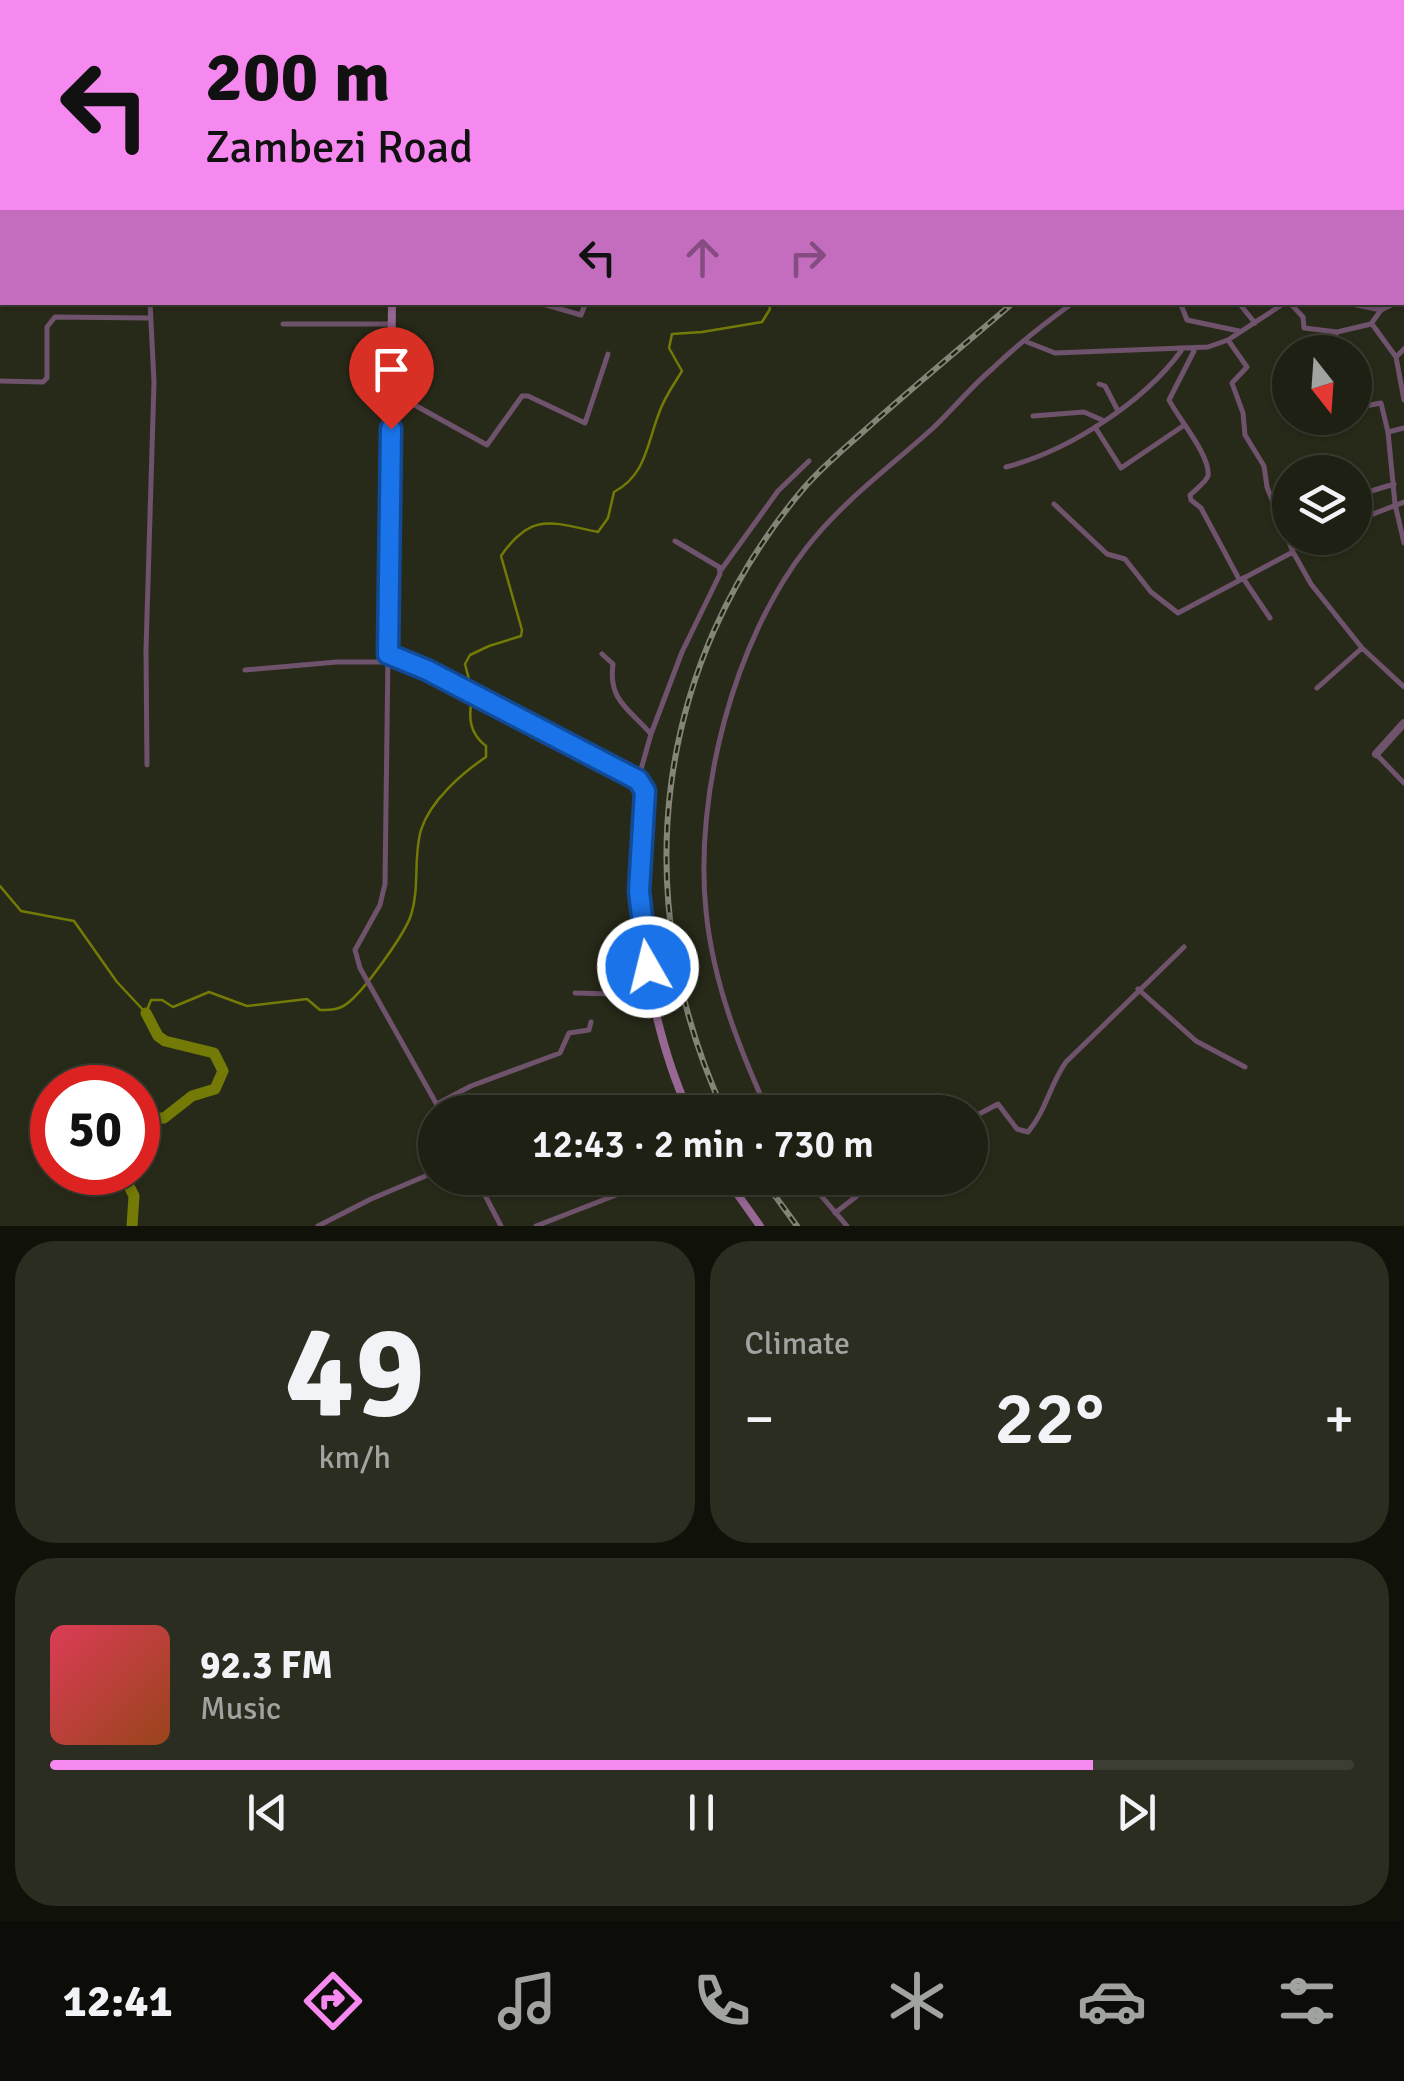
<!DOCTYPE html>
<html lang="en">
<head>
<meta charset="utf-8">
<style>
	:root { --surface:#1e2013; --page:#2b2d21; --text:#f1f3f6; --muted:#a1a3a0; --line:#3c3e33; --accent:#f589ef }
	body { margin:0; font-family:Signika,sans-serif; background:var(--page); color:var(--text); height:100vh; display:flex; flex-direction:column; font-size:38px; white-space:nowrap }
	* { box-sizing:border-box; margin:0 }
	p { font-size:32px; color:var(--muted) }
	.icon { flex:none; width:55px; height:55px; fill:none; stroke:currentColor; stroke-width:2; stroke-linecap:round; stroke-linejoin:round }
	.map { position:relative; height:1226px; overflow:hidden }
	.drawer { display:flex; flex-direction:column; gap:15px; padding:15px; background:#10120a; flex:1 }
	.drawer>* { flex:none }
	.banner { position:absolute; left:0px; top:0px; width:1405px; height:305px; box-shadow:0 2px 8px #0004,0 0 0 2px var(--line); background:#f589ef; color:#111; overflow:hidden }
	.needle { width:65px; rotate:163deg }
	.fabs { position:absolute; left:1272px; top:335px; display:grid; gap:20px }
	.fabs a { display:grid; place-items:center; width:100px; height:100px; border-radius:50%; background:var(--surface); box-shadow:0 2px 8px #0004,0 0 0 2px var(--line); font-size:50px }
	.speed { position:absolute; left:30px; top:1065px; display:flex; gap:20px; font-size:50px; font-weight:700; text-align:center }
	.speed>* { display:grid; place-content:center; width:130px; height:130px; border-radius:50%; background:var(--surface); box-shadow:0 2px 8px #0004,0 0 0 2px var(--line); line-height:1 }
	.speed .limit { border:15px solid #d22; background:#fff; color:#111 }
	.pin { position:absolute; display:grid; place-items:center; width:85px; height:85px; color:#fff; margin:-102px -42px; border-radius:50% 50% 50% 0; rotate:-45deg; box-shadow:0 0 10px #0007 }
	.pin .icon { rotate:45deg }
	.me { position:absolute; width:110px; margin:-55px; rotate:352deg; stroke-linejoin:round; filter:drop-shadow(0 0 8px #0008) }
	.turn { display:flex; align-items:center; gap:35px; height:210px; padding:0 40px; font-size:45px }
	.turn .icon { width:130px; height:130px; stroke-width:2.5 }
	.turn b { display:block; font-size:70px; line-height:85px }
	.lanes { display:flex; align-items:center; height:95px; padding:0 40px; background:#0003; justify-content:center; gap:50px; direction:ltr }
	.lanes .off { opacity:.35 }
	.big { font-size:75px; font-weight:600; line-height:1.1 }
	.drawer .card { flex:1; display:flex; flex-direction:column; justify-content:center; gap:15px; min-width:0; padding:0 35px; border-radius:40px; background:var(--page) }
	.drawer .dial { align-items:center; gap:0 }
	.dial b { font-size:130px; line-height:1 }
	.song { display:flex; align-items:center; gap:30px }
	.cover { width:120px; height:120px; border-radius:15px; background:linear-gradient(135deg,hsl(350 70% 55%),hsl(20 70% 35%)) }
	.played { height:10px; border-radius:5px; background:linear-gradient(90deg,var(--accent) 80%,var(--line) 80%) }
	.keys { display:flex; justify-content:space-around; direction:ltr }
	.heat { display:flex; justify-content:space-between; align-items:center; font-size:55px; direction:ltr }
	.drawer .tiles { flex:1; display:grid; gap:15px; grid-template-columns:1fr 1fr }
	.card:last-child { grid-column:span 2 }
	.trip { position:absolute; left:418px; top:1095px; width:570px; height:100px; border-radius:50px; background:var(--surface); box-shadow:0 2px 8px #0004,0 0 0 2px var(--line); font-weight:600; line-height:100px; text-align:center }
	.tabs { display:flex; height:160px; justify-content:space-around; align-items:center; background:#0c0d08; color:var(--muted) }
	.tabs .icon { width:70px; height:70px }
	.tabs .current { color:var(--accent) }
	.tabs b { font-size:45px; color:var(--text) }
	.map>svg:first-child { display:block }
</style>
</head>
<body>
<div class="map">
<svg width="1404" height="1226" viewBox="0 0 1404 1226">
	<rect width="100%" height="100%" fill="#282a19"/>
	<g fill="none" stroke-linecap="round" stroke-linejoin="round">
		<path stroke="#737a05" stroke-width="2.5" d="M 1144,0 L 1151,0
			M 1178,0 L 1178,2
			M 472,691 L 465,664 L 470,655 L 489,646 L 521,636 L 522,630 L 501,556 C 531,512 551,522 598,532 L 608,518 L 614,492 C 646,475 647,444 659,413 C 664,398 674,384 682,371 L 669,348 L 672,334 L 702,332 L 762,322 L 770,309 L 768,302
			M 0,886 L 21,911 L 74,921 L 117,982 L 146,1013 L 151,1000 L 162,1000 L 173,1007 L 209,992 L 247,1006 L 307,999 L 320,1010 C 331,1010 340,1010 349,1002 C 365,989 405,934 411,915 C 420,887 413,857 421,830 C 430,801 462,773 486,757 L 486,746 C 470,734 468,718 472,699"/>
		<path stroke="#737a05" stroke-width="11" d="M 138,1103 L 157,1118 L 164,1118 L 192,1096 L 215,1089 L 223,1071 L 214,1053 L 165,1041 L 158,1036 L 146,1013
			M 122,1172 L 134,1196 L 132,1226"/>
		<path stroke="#6f526c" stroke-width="5" d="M 141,0 L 142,2
			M 610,0 L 615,2
			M 837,0 L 837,2
			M 1350,0 L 1352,2
			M 1341,2 L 1342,0
			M 1402,32 L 1404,32
			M 1402,59 L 1404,55
			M 0,123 L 2,123
			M 1402,222 L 1404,222
			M 1402,300 L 1404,300
			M 536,302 L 581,315 L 586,302
			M 1180,302 L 1187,320 L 1239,331
			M 1238,302 L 1255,323
			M 1289,302 L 1303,317 L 1304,328 L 1337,332 L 1371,324 L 1381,310
			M 1342,302 L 1381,310 L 1398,302
			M 283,324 L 392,324
			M 1372,324 L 1396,357 L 1404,349
			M 1228,340 L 1247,367 L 1232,383 L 1243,413 L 1245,435 L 1264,466 L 1267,487 L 1293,552 L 1311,584 L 1362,648 L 1404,687
			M 1027,342 L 1055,353 L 1208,347 L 1228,340 L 1286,302
			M 1194,351 L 1169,400 C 1178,418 1211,456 1208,476 C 1206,482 1195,490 1190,495 L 1191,500 L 1201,508 L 1239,579
			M 1329,352 L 1337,332
			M 1396,357 L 1404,400
			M 0,381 L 43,382 L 47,378 L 47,327 L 55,317 L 149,318
			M 1099,384 L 1105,386 L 1118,411
			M 391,392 L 487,445 L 522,396 L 528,396 L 585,423 L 608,354
			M 1355,408 L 1381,403 L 1388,432
			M 1033,416 L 1084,412 L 1102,420
			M 1095,427 L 1121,468 L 1183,426
			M 1404,428 L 1388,432 L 1395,504 L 1404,543
			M 1006,467 C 1068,451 1143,403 1181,351
			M 1355,496 L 1394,484
			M 1054,504 L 1107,554 L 1125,559 L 1151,592 L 1178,613 L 1293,552
			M 1355,521 L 1404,502
			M 1293,548 L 1317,538
			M 721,570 L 778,491 L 809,461
			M 1243,578 L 1270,618
			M 388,653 L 385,884 L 380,905 L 355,950 L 360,968 L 441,1112
			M 602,654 L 613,664 C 608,700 628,708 651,734
			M 245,670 L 337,662 L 387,662
			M 1317,688 L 1362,648
			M 1376,754 L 1404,783
			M 147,765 L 146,650 L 154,382 L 150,302
			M 638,780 L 651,734 L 682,652 L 720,574 L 719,567 L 675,541
			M 1138,989 L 1196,1041 L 1245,1067
			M 575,993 L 613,994 L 652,989
			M 437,1104 L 471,1086 L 560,1053 L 569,1033 L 589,1030 L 591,1022
			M 768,1112 C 739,1048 713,982 706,911 C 694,794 734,640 807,547 C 843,501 890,467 933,428 C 953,409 971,387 992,369 C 1017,345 1045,323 1074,302
			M 961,1112 L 979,1114 L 998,1104 L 1017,1129 L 1028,1132 C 1046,1111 1050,1084 1066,1062 L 1184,947
			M 476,1178 L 501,1226
			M 806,1178 L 847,1226
			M 835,1213 L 880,1178
			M 318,1226 L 371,1199 L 435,1172
			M 536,1226 L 660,1178"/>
		<path stroke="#6f526c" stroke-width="8" d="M 1376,754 L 1404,723"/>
		<path stroke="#966893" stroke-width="8" d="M 399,2 L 399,0
			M 392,302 L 388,653 L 427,670 L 638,780 C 651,803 638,877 640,910 C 644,973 662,1054 689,1112
			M 726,1178 L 760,1226"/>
		<defs>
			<path id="rail" d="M 1304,2 L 1305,0
				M 724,1112 C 627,901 652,667 804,488 C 822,467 844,449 864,431 C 913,387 964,345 1014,302
				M 762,1178 L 797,1226"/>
		</defs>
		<use href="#rail" stroke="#838577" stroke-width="6"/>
		<use href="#rail" stroke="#1e2010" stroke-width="2.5" stroke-dasharray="8" stroke-linecap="butt"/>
	</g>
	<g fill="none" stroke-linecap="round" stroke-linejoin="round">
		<defs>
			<path id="route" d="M 391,429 L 388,654 L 427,670 L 638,780 L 645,791 L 639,891 L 648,967"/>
		</defs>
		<use href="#route" stroke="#114b97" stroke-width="25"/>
		<use href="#route" stroke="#1a73e8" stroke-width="18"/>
	</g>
</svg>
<div class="fabs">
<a><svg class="needle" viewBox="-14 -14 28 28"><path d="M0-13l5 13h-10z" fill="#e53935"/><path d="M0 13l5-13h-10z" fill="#a1a3a0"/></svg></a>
<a><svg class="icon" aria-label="layers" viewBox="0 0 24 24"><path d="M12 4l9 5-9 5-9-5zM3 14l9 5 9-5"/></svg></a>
</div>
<div class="speed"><div class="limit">50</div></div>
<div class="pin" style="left:391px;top:429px;background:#d93025"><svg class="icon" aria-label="arrive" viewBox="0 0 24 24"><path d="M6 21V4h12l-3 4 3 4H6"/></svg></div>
<svg class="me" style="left:648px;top:967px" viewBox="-20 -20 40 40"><circle r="17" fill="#1a73e8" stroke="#fff" stroke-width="3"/><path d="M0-11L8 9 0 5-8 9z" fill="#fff"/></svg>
<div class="trip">12:43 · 2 min · 730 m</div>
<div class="banner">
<div class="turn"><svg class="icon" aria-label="left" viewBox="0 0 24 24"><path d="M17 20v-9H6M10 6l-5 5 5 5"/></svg><div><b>200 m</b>Zambezi Road</div></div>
<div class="lanes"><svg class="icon" aria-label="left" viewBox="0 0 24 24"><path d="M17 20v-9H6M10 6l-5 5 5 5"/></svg><svg class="icon off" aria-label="ahead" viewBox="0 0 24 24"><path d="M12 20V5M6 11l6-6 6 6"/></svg><svg class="icon off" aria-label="right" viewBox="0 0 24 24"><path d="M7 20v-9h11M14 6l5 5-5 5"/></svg></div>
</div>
</div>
<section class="drawer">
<div class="tiles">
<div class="card dial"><b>49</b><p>km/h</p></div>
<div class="card"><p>Climate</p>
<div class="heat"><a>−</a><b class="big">22°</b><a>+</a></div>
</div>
<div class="card">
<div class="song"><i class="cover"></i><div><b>92.3 FM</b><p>Music</p></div></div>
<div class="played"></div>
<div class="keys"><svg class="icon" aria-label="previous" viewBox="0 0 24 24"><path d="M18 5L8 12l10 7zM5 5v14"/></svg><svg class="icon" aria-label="pause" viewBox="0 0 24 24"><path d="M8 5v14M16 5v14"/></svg><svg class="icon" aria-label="next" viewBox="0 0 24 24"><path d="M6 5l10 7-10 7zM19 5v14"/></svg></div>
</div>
</div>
</section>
<nav class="tabs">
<b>12:41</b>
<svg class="icon current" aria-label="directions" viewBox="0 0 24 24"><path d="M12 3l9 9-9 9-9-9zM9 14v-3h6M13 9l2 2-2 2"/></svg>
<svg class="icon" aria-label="music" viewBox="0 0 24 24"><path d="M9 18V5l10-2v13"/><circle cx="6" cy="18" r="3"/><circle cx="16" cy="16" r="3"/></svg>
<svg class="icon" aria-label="phone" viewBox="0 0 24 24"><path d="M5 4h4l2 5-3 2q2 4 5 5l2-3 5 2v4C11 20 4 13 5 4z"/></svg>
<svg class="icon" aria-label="climate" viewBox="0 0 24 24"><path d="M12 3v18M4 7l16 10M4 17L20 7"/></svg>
<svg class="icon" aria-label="car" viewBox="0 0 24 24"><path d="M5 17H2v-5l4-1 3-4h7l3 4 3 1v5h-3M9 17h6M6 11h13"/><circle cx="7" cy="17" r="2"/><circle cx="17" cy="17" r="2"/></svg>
<svg class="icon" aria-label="filters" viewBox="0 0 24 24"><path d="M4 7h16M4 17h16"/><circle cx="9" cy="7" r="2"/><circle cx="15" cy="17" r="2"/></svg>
</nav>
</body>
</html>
